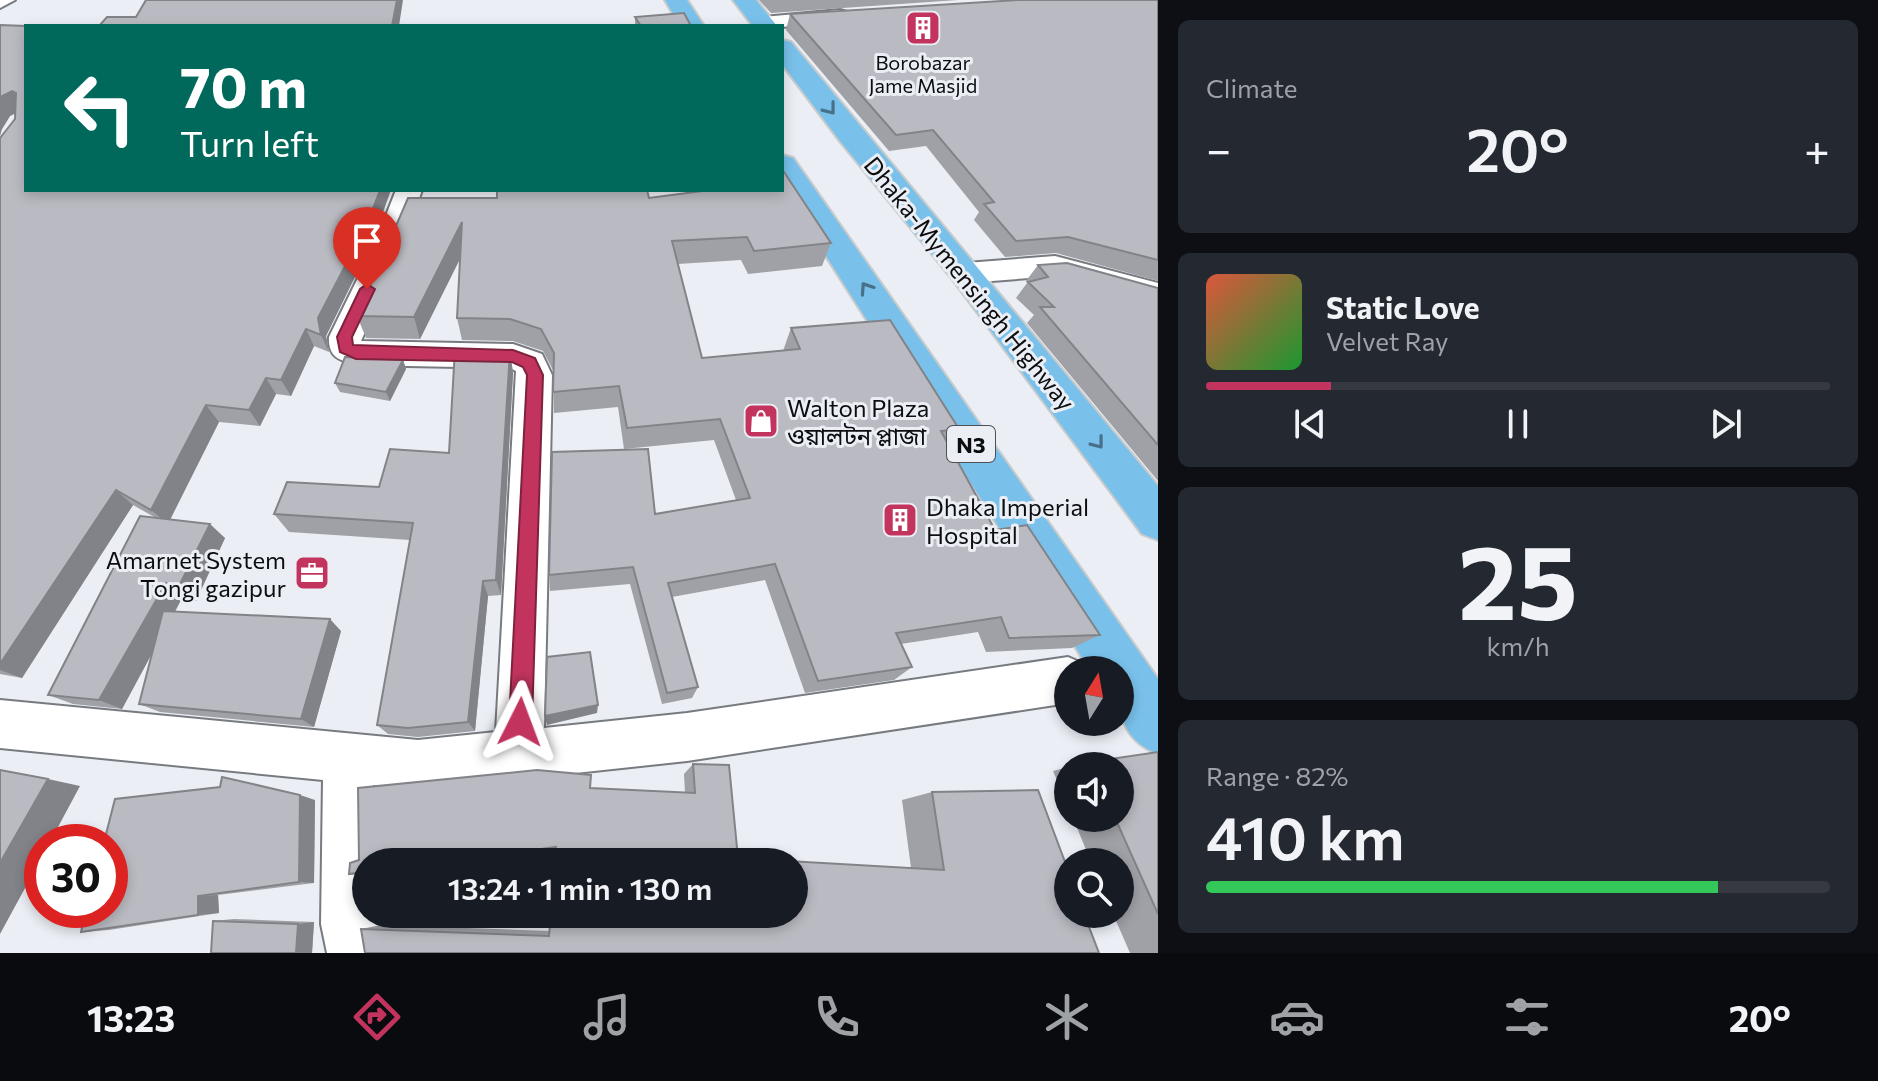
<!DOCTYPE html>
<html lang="en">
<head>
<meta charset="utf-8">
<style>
	:root { --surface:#171b24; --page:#242831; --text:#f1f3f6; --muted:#9ea1a6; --line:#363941; --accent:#c2345e }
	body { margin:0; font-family:Commissioner,"Noto Sans Bengali",sans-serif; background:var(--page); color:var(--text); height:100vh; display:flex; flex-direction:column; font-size:30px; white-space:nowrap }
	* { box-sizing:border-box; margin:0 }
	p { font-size:26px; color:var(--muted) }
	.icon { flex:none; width:44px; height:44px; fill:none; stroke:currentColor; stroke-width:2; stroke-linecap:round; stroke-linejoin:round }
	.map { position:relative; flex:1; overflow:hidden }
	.drawer { display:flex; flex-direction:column; gap:20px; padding:20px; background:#0d0f14; width:720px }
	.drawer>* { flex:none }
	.guide { position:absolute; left:24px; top:24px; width:760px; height:168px; border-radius:0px; box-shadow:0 4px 12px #0003; background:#00695c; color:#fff; overflow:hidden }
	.needle { width:52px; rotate:11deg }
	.controls { position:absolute; left:1054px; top:656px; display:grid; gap:16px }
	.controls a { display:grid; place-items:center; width:80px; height:80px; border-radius:50%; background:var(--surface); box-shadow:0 4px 12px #0003; font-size:40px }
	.speed { position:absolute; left:24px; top:824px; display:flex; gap:16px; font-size:40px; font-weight:700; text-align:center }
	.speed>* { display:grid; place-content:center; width:104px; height:104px; border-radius:50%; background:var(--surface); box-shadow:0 4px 12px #0003; line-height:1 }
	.speed .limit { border:12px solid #d22; background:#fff; color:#111 }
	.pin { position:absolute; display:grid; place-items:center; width:68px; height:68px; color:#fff; margin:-82px -34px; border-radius:50% 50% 50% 0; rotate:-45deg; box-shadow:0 0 8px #0007 }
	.pin .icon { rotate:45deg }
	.me { position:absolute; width:88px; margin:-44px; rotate:3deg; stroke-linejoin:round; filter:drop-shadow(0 0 6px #0008) }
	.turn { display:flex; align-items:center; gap:28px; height:168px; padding:0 24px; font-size:36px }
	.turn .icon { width:104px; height:104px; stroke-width:2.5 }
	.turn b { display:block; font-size:56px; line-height:68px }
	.big { font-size:60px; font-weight:600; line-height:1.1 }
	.drawer .tile { flex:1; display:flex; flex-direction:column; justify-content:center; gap:12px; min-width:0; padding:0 28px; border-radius:12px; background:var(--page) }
	.drawer .dial { align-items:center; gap:0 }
	.dial b { font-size:104px; line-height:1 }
	.song { display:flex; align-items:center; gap:24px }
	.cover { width:96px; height:96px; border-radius:12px; background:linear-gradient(135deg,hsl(10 70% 55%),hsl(130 70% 35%)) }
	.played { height:8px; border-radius:4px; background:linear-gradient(90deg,var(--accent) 20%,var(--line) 20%) }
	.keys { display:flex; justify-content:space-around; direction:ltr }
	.heat { display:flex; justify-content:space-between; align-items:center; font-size:44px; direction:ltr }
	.charge { height:12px; border-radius:6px; background:linear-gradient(90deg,#34c759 82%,var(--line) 0) }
	.trip { position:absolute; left:352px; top:848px; width:456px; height:80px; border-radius:40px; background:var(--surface); box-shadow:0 4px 12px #0003; font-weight:600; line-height:80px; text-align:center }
	.tab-bar { display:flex; height:128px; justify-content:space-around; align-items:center; background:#090b0e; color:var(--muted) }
	.tab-bar .icon { width:56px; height:56px }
	.tab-bar .active { color:var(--accent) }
	.tab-bar b { font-size:36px; color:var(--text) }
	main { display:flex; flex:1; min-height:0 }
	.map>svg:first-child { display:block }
</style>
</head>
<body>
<main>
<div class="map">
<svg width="1158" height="953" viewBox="0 0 1158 953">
	<rect width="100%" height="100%" fill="#ebeff5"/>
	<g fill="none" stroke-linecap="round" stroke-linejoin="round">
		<defs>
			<path id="street" d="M 0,0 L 15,0 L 0,8 Z
				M 840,10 L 847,12 L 850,16 L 847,20 L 782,27 L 755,26 L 753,23 L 763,17 Z
				M 396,190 L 422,190 L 404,241 L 361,341 L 513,344 L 542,354 L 552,375 L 544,728 L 687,713 L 1068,657 L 1084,664 L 1087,670 L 1068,670 L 1068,703 L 687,761 L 418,790 L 373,785 L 375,862 L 366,862 L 366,914 L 376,914 L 383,953 L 327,953 L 321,924 L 323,780 L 0,748 L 0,700 L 418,740 L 496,732 L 516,371 L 510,368 L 356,365 C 339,360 328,357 329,337 L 376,241 Z
				M 1055,256 L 1158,283 L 1158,305 L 1055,276 L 966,283 L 955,280 L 951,273 L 955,266 L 966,263 Z"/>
			<path id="highway" d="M 665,0 L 687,0 L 704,26 L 680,26 Z
				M 733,0 L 756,0 L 777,26 L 753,26 Z
				M 782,40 L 791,42 L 1158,486 L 1158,540 L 1142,534 L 954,281 L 840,141 L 782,64 Z
				M 782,155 L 793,158 L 1158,679 L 1158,754 C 1117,737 1120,709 1120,670 L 1090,670 L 782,187 Z"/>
		</defs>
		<use href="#street" stroke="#777b80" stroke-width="4"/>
		<use href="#highway" stroke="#c9caca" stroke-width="4"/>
		<use href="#street" fill="#fff" fill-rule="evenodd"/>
		<use href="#highway" fill="#79c1eb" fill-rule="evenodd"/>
	</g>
	<path fill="#a0a1a7" d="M 759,0 L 958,0 L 771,13 Z
		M 1158,0 L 1158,281 L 1056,253 L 1005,257 L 974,220 L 979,212 L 926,146 L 889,151 L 786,30 L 790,14 Z
		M 635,17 L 691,26 L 635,26 Z
		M 0,25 L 373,240 L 326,336 L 329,352 L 314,346 L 291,396 L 276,394 L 260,426 L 219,422 L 170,519 L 225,538 L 196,601 L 183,596 L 175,612 L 341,631 L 314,727 L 160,712 L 139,704 L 152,653 L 122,709 L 73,704 L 48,695 L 156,518 L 133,505 L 22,678 L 0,674 L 0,138 L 15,119 L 16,113 L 10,116 L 2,129 Z
		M 497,198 L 649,198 L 831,243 L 822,266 L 748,274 L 741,260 L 678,264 L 702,358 L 783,351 L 791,328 L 959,429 L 948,443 L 995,530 L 1100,635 L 1072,648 L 986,652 L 978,632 L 901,644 L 912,667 L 894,680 L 805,693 L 765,580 L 672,597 L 698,687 L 692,698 L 662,704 L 630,584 L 550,591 L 549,575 L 655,514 L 736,500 L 714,440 L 624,449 L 618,407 L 554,413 L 554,372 L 543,351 L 513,341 L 462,340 L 457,318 L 460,258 L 420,339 L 366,338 L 357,316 Z
		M 1038,265 L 1158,288 L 1158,481 L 1027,323 L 1034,315 L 1016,298 L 1027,283 L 1026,281 Z
		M 510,351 L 513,373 L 501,595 L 488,596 L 475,731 L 418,737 L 388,734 L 377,725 L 410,540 L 289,532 L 274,514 L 379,487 L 449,453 Z
		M 403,360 L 406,369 L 390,401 L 340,392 L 335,383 Z
		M 1158,752 L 1158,953 L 1130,953 L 1113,914 L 1120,914 L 1120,862 L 1091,862 L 1073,818 L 1120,818 L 1120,766 L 1074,766 L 1090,762 Z
		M 693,764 L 729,765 L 738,858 L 911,868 L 902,800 L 932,792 L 1038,790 L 1068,870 L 1068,914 L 1084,914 L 1099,953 L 365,953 L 361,929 L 381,925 L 549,931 L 551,914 L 794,914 L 794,862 L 555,862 L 555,851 L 472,862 L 366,862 L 366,875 L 349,874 L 350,863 L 359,860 L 358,788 L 537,770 L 591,775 L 590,788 L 685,793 L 684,774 Z
		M 1068,767 L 1068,806 L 1053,771 Z
		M 315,800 L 314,883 L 218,895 L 219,913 L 109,930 L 81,932 Z
		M 234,919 L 314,922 L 312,953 L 211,953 L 213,921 Z"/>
	<path fill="#828388" d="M 397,0 L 403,0 L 399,26 L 392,26 Z
		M 12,91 L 25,108 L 10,116 L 2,129 L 0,136 L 0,97 Z
		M 380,190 L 391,190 L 373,240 L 326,336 L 329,352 L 321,335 L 318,318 Z
		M 462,222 L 467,245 L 420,339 L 414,317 Z
		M 306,329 L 314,346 L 291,396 L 281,380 Z
		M 510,351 L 513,373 L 501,595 L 496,580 Z
		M 403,360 L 406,369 L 390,401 L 386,392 Z
		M 266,378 L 276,394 L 260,426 L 249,410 Z
		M 206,405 L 219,422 L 168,524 L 151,510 Z
		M 116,490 L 133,505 L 22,678 L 0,670 L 0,664 Z
		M 210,524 L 225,538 L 196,601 L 178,588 Z
		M 483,581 L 488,596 L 475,731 L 468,722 Z
		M 166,583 L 183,596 L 122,709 L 99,700 Z
		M 330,619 L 341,631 L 314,727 L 301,719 Z
		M 598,705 L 597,713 L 547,725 L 545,716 Z
		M 48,779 L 80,786 L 50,842 L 42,842 L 42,857 L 0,934 L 0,863 Z
		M 300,795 L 315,800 L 314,883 L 299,882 Z
		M 218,895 L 219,913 L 198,915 L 198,896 Z
		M 314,922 L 312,953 L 296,953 L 298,924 Z"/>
	<path fill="#babbc2" stroke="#828388" stroke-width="2" d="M 146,0 L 397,0 L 392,26 L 99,26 L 107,17 L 136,17 Z
		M 1018,0 L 1158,0 L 1158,260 L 1068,237 L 1016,241 L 984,204 L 994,202 L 933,130 L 896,135 L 790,14 Z
		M 684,13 L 691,26 L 641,26 L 635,17 Z
		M 0,25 L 26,26 L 26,190 L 380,190 L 368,222 L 318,318 L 321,335 L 306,329 L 281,380 L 266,378 L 249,410 L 206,405 L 151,510 L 116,490 L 0,664 L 0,138 L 15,119 L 16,93 L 12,91 L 0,97 Z
		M 782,169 L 831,243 L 754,251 L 747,237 L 672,241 L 702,358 L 800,349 L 791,328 L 890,320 L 959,429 L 941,431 L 995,530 L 1027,525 L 1100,635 L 1009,638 L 1001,617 L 896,633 L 912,667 L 818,681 L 775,564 L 668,583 L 698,687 L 667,693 L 633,567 L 549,575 L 552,452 L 648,449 L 655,514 L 750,498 L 720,419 L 627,428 L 619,386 L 553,392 L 554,353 L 541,329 L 510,319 L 457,318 L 462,222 L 414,317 L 357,316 L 408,198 L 497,198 L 497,190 L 647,190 L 649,198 L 710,190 L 782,190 Z
		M 1067,263 L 1158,288 L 1158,445 L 1040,307 L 1054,307 L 1028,282 L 1048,277 L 1038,265 Z
		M 455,349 L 510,351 L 496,580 L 483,581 L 468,722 L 408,728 L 377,725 L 413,523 L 274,514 L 287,482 L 379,487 L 390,449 L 449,453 Z
		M 345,357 L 403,360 L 386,392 L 335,383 Z
		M 140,516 L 210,524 L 178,588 L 166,583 L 99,700 L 48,695 Z
		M 163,611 L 330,619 L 301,719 L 139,704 Z
		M 590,652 L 598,705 L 545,716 L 547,657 Z
		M 1158,752 L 1158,914 L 1115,818 L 1120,818 L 1120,766 L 1091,766 L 1090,762 Z
		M 693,764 L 729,765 L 738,858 L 944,870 L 932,792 L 1038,790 L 1068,870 L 1068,914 L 1084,914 L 1099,953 L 365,953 L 361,929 L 549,936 L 551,914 L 794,914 L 794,862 L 555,862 L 556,847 L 444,862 L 366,862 L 366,872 L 349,874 L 350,863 L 359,860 L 358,788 L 537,770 L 591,775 L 590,788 L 695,793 Z
		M 0,770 L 48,779 L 0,863 Z
		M 222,777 L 300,795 L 299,882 L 198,896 L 198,915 L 81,932 L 86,910 L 110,910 L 110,842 L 104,842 L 115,799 L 220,787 Z
		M 213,921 L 298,924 L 296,953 L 211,953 Z"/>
	<defs><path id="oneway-chevron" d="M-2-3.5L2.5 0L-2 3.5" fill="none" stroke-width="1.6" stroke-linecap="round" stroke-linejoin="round" transform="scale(2)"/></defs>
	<g stroke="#487088">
		<use href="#oneway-chevron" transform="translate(830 109) rotate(52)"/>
		<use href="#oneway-chevron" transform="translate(866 288) rotate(-124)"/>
		<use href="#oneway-chevron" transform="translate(1098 443) rotate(52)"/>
	</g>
	<path fill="#c2345e" stroke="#7e223d" stroke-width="2" d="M 367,284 L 375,289 L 352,337 L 353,345 L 513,350 L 535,358 L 543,375 L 532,722 L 528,730 L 520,734 L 512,730 L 509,722 L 527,375 L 523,367 L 512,362 L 356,359 L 340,352 L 337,337 L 360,289 Z"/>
	<defs>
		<symbol id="building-square" viewBox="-11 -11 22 22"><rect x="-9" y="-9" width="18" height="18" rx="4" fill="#c2345e" stroke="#ebeff5"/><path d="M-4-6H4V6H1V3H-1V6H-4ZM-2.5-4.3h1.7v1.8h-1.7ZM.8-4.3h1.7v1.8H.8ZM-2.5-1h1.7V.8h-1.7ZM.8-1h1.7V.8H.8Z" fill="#fff"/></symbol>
		<symbol id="shop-square" viewBox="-11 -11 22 22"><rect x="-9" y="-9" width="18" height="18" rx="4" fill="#c2345e" stroke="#ebeff5"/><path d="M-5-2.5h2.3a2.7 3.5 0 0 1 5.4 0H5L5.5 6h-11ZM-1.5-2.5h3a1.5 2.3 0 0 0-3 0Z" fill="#fff"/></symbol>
		<symbol id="office-square" viewBox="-11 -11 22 22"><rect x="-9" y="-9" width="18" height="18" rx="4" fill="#c2345e" stroke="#ebeff5"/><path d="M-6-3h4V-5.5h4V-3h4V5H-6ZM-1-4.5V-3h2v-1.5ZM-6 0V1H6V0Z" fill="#fff"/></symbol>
	</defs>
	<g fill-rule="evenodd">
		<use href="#building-square" x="903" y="8" width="40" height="40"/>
		<use href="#shop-square" x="741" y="401" width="40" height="40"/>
		<use href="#building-square" x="880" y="500" width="40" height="40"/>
		<use href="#office-square" x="292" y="553" width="40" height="40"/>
	</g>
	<g text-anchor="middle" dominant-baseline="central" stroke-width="6" stroke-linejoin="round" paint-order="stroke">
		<g font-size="20" fill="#0b0d0f" stroke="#ebeff5">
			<text x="923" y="62">Borobazar<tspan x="923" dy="23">Jame Masjid</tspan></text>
		</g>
		<rect fill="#ebeff5" stroke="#4e5154" stroke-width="2" x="947" y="426" width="48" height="36" rx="6"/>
		<g font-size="22" font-weight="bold" fill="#0b0d0f">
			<text x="971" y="444">N3</text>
		</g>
		<g font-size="24" fill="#0b0d0f" stroke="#ebeff5">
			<text transform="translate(970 283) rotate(51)">Dhaka-Mymensingh Highway</text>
		</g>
		<g font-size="24" fill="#0b0d0f" stroke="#ebeff5" text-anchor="start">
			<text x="787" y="407">Walton Plaza<tspan x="787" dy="28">ওয়ালটন প্লাজা</tspan></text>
			<text x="926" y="506">Dhaka Imperial<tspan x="926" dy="28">Hospital</tspan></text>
			<text x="286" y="559" text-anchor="end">Amarnet System<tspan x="286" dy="28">Tongi gazipur</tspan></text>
		</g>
	</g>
</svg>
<div class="controls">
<a><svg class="needle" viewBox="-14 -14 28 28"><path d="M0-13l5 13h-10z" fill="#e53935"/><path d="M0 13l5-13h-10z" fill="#9ea1a6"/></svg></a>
<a><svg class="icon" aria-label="sound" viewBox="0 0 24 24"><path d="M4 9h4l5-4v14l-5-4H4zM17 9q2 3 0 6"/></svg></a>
<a><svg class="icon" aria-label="search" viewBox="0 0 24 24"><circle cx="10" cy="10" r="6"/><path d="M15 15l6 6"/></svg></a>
</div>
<div class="speed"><div class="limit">30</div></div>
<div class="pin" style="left:367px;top:289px;background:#d93025"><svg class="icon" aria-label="arrive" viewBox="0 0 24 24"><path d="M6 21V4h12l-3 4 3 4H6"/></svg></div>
<svg class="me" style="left:520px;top:722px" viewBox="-20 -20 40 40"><path d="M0-17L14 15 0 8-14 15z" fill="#c2345e" stroke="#fff" stroke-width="4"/></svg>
<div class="trip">13:24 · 1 min · 130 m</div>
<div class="guide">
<div class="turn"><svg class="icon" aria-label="left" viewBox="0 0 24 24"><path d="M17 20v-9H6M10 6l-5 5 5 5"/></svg><div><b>70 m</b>Turn left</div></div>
</div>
</div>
<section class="drawer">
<div class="tile"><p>Climate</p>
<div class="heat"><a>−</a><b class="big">20°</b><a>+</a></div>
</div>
<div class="tile">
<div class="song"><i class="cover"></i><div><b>Static Love</b><p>Velvet Ray</p></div></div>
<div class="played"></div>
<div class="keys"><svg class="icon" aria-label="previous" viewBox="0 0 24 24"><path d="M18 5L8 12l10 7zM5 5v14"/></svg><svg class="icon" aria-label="pause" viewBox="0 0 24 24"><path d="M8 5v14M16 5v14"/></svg><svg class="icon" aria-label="next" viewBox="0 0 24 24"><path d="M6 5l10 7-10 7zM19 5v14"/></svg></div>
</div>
<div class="tile dial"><b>25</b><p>km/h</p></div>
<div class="tile"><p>Range · 82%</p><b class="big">410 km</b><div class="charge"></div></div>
</section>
</main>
<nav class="tab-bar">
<b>13:23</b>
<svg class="icon active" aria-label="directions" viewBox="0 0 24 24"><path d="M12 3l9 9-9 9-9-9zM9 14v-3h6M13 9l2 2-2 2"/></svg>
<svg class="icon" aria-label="music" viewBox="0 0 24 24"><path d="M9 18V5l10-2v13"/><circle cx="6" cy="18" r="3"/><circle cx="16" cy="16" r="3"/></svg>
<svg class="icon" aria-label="phone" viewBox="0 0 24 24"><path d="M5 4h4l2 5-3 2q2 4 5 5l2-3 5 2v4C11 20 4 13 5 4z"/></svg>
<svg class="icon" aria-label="climate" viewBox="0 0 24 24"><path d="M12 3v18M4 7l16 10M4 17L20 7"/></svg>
<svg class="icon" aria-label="car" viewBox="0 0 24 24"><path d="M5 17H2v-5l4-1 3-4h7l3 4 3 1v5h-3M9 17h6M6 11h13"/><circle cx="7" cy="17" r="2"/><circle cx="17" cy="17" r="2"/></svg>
<svg class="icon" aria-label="filters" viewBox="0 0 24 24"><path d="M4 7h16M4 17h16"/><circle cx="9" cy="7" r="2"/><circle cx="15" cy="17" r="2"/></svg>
<b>20°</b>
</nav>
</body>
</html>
